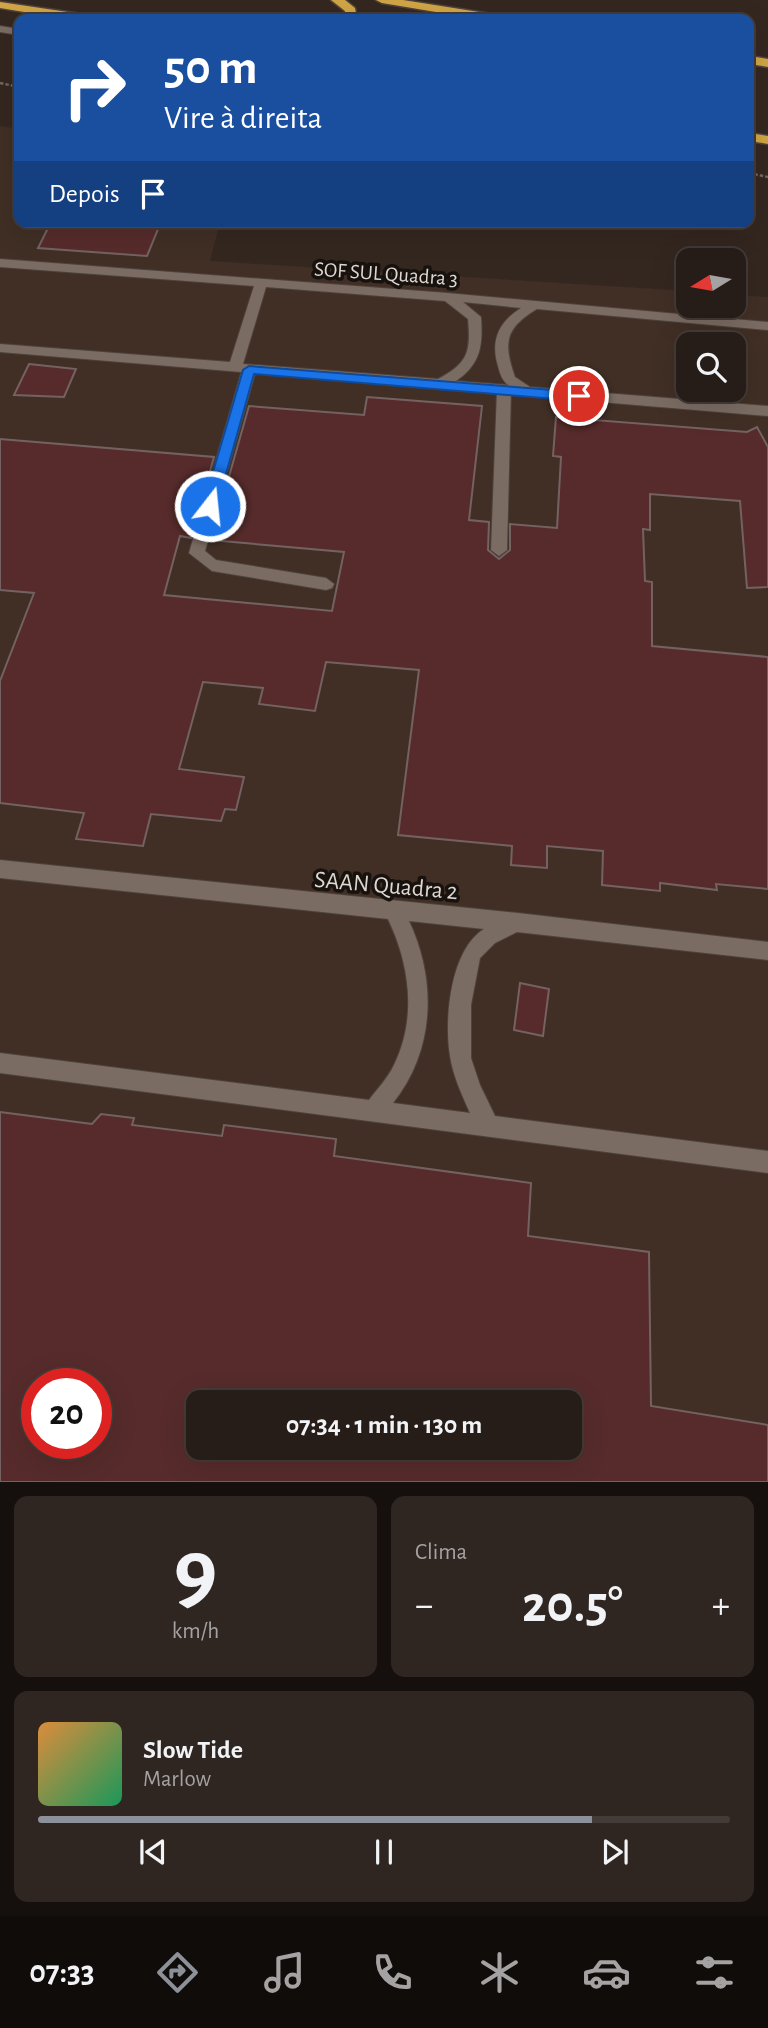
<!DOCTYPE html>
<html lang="pt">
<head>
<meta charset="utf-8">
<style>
	:root { --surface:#271d18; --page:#2f2621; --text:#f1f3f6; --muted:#a4a2a2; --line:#433b37; --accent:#8c9099 }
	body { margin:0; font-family:"Alegreya Sans",sans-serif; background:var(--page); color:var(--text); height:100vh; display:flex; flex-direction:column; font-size:26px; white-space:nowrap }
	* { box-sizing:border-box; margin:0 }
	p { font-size:23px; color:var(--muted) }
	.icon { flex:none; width:38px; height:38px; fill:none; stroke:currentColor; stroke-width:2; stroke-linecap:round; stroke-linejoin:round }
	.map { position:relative; height:1482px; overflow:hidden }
	.panel { display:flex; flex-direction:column; gap:14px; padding:14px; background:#15100d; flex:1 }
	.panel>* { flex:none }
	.hud { position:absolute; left:14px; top:14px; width:740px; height:214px; border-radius:14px; box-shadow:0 7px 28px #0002,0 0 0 2px var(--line); background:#1a4fa0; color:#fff; overflow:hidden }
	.needle { width:46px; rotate:259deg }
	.fabs { position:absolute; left:676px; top:248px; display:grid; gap:14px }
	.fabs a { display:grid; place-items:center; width:70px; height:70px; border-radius:14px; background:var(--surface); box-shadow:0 7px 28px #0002,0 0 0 2px var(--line); font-size:35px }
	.speed { position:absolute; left:21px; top:1368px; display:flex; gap:14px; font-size:35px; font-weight:700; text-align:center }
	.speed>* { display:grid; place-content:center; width:91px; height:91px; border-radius:50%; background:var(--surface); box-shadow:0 7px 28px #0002,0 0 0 2px var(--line); line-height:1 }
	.speed .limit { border:10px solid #d22; background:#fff; color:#111 }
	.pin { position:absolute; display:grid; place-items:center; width:60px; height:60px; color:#fff; margin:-30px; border:4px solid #fff; border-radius:50%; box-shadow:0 2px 7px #0007 }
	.me { position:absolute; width:77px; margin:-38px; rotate:16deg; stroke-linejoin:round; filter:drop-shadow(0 0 5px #0008) }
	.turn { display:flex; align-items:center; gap:24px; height:147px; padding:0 35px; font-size:32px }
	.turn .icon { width:91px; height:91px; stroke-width:2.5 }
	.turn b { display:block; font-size:49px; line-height:60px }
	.then { display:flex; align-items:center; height:66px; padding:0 35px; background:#0003; gap:14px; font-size:26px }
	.big { font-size:52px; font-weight:700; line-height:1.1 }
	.panel .tile { flex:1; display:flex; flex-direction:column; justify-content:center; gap:10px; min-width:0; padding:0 24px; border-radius:14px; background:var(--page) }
	.panel .dial { align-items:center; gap:0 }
	.dial b { font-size:91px; line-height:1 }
	.song { display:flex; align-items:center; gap:21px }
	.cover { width:84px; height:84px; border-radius:10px; background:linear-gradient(135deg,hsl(30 70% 55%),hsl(150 70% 35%)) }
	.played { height:7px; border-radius:4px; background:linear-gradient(90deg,var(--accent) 80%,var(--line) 80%) }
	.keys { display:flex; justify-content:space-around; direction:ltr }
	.heat { display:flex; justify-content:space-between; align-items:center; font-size:38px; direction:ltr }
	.panel .tiles { flex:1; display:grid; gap:14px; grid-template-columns:1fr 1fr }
	.tile:last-child { grid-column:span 2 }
	.trip { position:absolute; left:186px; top:1390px; width:396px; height:70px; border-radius:14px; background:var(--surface); box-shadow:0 7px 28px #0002,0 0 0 2px var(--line); font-weight:700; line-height:70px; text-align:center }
	.tabs { display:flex; height:112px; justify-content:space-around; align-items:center; background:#100c0a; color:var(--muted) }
	.tabs .icon { width:49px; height:49px }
	.tabs .current { color:var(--accent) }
	.tabs b { font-size:32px; color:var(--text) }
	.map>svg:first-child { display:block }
</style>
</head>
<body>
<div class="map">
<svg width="768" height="1482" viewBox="0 0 768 1482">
	<rect width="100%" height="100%" fill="#342720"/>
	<path fill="#412f25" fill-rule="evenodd" d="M 0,126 L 19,129 L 19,222 L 220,222 L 210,261 L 688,291 L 688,306 L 733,306 L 733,295 L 768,297 L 768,1482 L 0,1482 ZM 688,345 L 733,345 L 733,390 L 688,390 ZM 37,1384 L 96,1384 L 96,1444 L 37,1444 ZM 198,1402 L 569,1402 L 569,1447 L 198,1447 Z"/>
	<path fill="#572b2b" stroke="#736261" stroke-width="2" fill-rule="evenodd" d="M 51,222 L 161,222 L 147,256 L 38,248 Z
		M 29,364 L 76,369 L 64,397 L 14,395 Z
		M 367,397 L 482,406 L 469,520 L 489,522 L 488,550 L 499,559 L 510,550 L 510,524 L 557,528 L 561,457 L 553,456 L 556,417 L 747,432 L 757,427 L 768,447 L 768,587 L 747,588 L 740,501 L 650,494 L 650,530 L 643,529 L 645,581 L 652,582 L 652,646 L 768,657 L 768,889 L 716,884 L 717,890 L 660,883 L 660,891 L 602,885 L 603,851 L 547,846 L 547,868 L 511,865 L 512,846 L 398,835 L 419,670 L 326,662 L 315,711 L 259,704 L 263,688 L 203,682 L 179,769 L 244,777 L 236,810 L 225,809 L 221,821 L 151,814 L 143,846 L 76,839 L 84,813 L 0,803 L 0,681 L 34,593 L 0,590 L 0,439 L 214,457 L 191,538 L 180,536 L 164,595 L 332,611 L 344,552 L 211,540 L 249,406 L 364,415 Z
		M 520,983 L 549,989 L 543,1036 L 514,1030 Z
		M 0,1112 L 92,1124 L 101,1114 L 134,1118 L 132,1125 L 222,1136 L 224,1125 L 336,1139 L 334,1156 L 531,1183 L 528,1236 L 649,1252 L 651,1406 L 768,1425 L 768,1482 L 0,1482 ZM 37,1384 L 96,1384 L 96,1444 L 37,1444 ZM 198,1402 L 569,1402 L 569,1447 L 198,1447 Z"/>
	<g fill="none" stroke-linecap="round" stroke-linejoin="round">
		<defs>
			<path id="lane" d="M 0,26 L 19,29 L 19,35 L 0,32 Z
				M 249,366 L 256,370 L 205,551 L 216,560 L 326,578 L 334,584 L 332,588 L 326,590 L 212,571 L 189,553 L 242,370 Z
				M 504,385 L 511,390 L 507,550 L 499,556 L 491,550 L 497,390 Z"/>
			<path id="street" d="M 0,259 L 447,293 L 768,322 L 768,330 L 537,309 C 505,328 503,343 515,377 L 530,387 L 768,406 L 768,416 L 0,352 L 0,344 L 230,362 L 254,286 L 0,267 ZM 266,287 L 445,301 L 468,319 C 471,352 468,363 438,379 L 243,364 ZM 463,302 L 521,308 C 499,322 490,340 498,366 C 500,374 502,380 508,385 L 456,381 C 481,364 483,345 481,317 Z
				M 0,860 L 518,913 L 768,942 L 768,960 L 517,932 L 495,943 L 480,958 L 471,1005 L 471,1058 L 480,1085 L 495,1116 L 768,1151 L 768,1173 L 0,1073 L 0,1053 L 369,1100 C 378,1088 388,1078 394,1065 C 417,1018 410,965 388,919 L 0,878 ZM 409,921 L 484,929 C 450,950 444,1020 450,1056 C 453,1076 462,1095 470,1113 L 393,1103 C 435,1050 437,981 409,921 Z"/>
			<path id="highway" d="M 331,0 L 345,0 L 355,8 L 357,19 L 345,19 L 345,11 Z
				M 376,0 L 403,0 L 498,15 L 504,19 L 478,19 L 382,3 Z
				M 0,2 L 88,15 L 94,19 L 67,19 L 0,8 Z
				M 749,56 L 768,59 L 768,67 L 749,64 Z
				M 749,133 L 768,136 L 768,144 L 749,141 Z"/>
		</defs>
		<use href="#lane" stroke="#4e433d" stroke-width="2"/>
		<use href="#street" stroke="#4e433d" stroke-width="2"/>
		<use href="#highway" stroke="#4e433d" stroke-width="3"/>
		<path stroke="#746862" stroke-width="2.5" stroke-dasharray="3.5 2" stroke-linecap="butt" d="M 0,83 L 19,87
			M 749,173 L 768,177"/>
		<use href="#lane" fill="#7b6c63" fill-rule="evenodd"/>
		<use href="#street" fill="#7b6c63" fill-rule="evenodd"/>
		<use href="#highway" fill="#d1a545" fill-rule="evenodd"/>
	</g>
	<path fill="#1a73e8" stroke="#114b97" stroke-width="2" d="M 249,366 L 579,392 L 586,396 L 579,401 L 254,374 L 217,506 L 210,511 L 203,506 L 243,370 Z"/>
	<g text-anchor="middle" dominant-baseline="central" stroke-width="7" stroke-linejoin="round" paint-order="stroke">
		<g font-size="21" fill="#ded6d1" stroke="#17120e">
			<text transform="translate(386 274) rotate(4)">SOF SUL Quadra 3</text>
		</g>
		<g font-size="24" fill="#ded6d1" stroke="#17120e">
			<text transform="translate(386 886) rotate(5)">SAAN Quadra 2</text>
		</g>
	</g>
</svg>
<div class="fabs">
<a><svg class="needle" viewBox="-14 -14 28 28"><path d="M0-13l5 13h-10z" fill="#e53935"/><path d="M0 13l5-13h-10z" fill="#a4a2a2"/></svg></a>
<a><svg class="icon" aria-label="search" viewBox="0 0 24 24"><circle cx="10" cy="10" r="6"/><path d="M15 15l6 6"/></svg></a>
</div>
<div class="speed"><div class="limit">20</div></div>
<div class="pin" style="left:579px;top:396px;background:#d93025"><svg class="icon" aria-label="arrive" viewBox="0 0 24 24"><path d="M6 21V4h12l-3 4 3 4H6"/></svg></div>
<svg class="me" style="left:210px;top:506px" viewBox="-20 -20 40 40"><circle r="17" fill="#1a73e8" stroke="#fff" stroke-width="3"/><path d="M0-11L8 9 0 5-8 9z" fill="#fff"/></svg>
<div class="trip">07:34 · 1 min · 130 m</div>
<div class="hud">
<div class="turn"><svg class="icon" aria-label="right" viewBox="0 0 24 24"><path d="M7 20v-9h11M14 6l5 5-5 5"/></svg><div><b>50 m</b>Vire à direita</div></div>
<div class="then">Depois<svg class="icon" aria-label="arrive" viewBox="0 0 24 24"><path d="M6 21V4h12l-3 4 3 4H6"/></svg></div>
</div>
</div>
<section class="panel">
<div class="tiles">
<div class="tile dial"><b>9</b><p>km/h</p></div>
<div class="tile"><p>Clima</p>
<div class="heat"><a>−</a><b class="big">20.5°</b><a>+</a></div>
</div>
<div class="tile">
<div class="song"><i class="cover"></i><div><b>Slow Tide</b><p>Marlow</p></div></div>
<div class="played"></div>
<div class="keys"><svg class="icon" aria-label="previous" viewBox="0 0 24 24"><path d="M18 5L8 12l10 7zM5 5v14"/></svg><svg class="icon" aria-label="pause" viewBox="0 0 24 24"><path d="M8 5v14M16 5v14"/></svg><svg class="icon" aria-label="next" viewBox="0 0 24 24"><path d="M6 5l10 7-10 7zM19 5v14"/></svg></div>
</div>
</div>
</section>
<nav class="tabs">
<b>07:33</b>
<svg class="icon current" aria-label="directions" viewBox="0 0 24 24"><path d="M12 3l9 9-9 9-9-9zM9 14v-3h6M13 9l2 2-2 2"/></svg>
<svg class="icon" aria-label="music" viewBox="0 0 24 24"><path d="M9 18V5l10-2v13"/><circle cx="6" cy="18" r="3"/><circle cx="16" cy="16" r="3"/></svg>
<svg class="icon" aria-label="phone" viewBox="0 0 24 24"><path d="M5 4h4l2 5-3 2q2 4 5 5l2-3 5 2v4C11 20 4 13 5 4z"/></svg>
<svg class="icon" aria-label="climate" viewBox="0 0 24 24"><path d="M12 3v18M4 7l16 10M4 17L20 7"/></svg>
<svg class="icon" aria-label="car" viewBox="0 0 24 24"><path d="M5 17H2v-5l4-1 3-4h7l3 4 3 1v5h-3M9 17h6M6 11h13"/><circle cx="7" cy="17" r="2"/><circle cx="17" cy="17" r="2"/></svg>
<svg class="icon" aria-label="filters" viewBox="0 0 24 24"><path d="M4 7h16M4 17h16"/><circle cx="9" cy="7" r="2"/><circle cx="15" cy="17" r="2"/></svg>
</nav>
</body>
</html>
